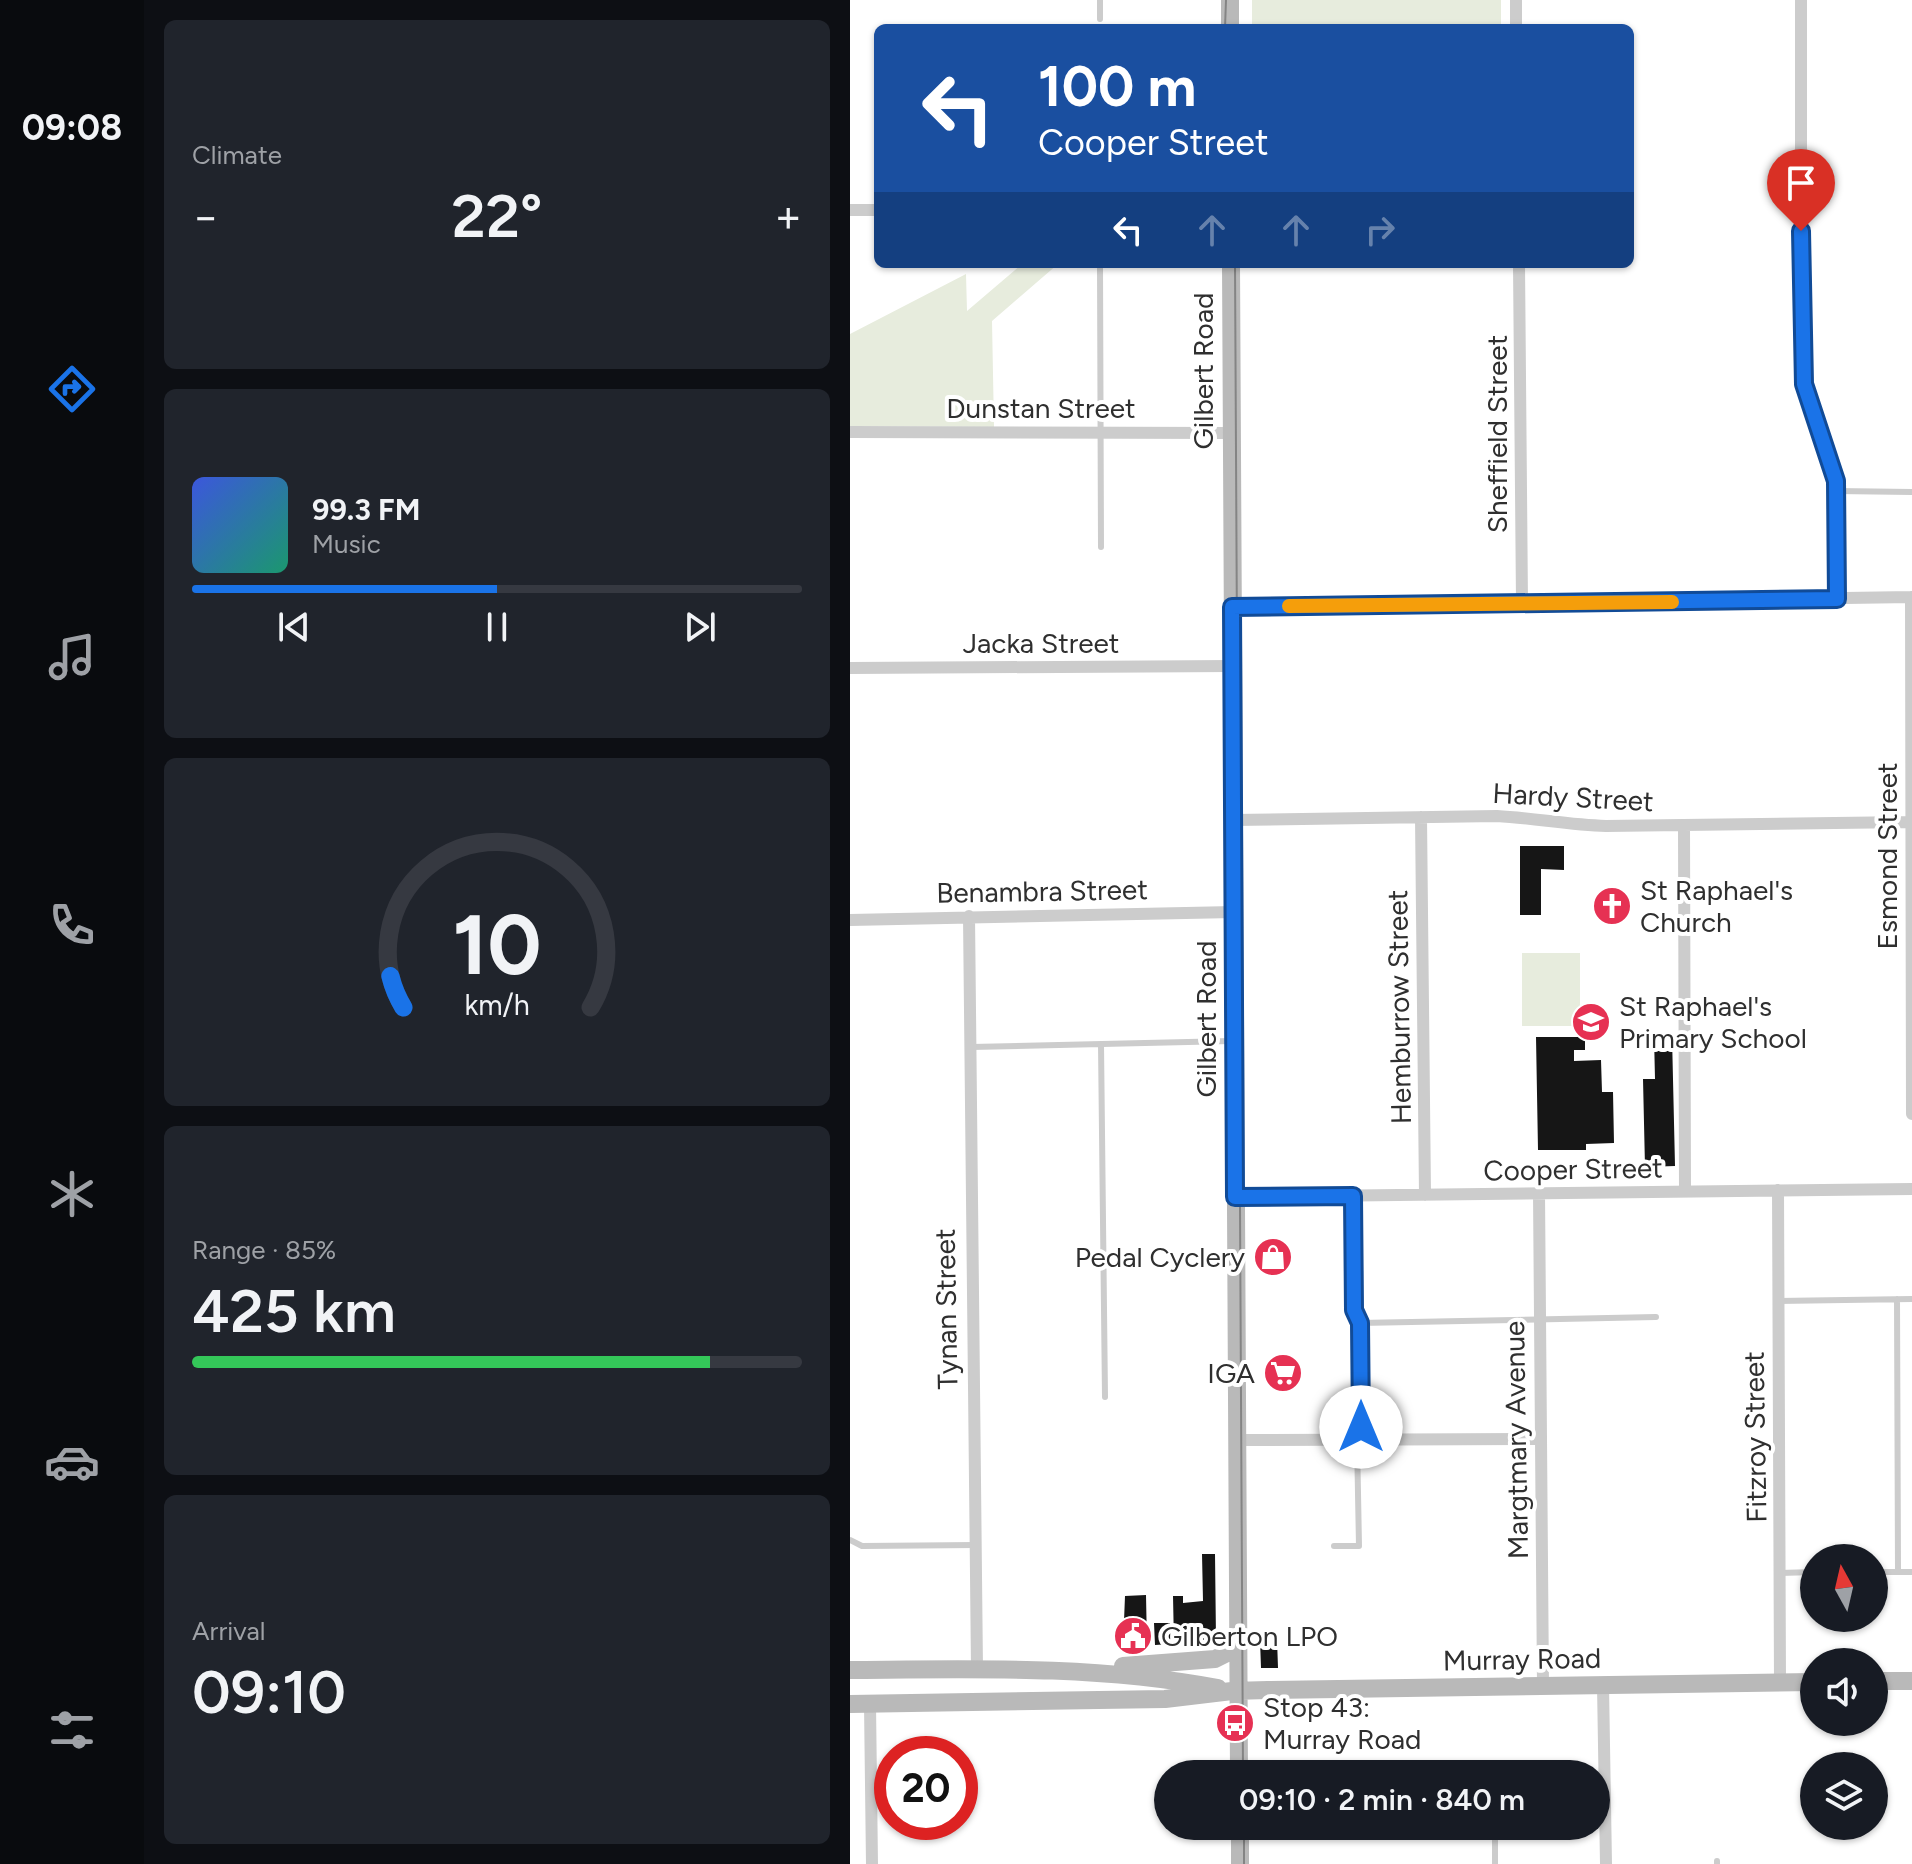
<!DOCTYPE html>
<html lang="en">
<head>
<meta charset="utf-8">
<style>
	:root { --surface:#171b24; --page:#20242c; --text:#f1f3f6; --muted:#9ea1a6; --line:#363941; --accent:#1a73e8 }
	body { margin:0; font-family:Figtree,sans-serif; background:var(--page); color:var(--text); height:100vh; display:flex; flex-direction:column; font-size:30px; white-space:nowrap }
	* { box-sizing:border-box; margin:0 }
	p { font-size:26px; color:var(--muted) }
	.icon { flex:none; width:44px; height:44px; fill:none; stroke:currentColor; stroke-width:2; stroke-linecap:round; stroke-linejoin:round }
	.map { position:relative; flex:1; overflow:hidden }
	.sheet { display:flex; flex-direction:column; gap:20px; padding:20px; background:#0d0f14; width:706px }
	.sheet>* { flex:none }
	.guide { position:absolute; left:24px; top:24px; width:760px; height:244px; border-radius:12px; box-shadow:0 2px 6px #0004; background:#1a4fa0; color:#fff; overflow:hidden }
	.needle { width:52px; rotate:352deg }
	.tools { position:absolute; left:950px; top:1544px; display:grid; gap:16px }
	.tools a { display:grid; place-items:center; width:88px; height:88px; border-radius:50%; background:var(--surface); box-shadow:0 2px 6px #0004; font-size:40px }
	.speed { position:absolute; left:24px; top:1736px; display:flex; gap:16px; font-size:40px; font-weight:700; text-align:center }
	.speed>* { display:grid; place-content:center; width:104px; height:104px; border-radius:50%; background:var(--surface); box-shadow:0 2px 6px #0004; line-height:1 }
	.speed .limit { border:12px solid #d22; background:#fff; color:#111 }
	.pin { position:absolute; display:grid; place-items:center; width:68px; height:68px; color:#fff; margin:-82px -34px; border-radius:50% 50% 50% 0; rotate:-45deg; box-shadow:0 0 8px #0007 }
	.pin .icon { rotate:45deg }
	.me { position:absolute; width:88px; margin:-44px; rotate:0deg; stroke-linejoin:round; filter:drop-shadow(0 0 6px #0008) }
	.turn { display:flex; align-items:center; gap:28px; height:168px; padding:0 32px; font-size:36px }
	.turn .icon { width:104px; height:104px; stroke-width:2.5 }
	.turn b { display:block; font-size:56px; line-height:68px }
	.lanes { display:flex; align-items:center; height:76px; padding:0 32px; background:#0003; justify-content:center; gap:40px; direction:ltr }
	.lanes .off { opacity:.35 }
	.big { font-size:60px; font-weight:600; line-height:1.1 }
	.sheet .card { flex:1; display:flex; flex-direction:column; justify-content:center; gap:12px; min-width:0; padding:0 28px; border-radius:12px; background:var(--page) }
	.sheet .dial { align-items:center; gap:0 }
	.dial svg { height:208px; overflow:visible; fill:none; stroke:var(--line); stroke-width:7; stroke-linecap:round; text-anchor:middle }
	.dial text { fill:var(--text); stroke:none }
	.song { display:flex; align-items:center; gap:24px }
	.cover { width:96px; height:96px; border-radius:12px; background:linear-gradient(135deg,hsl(230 70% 55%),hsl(160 70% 35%)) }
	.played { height:8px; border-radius:4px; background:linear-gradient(90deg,var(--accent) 50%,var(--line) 50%) }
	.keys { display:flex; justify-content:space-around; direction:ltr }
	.heat { display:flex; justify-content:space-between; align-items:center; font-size:44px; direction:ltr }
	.charge { height:12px; border-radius:6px; background:linear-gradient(90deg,#34c759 85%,var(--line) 0) }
	.trip { position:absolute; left:304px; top:1760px; width:456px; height:80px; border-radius:40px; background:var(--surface); box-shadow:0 2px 6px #0004; font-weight:600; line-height:80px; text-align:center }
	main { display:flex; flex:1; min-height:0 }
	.dock { display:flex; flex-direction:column; width:144px; justify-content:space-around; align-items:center; background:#090b0e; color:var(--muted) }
	.dock .icon { width:56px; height:56px }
	.dock .selected { color:var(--accent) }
	.dock b { font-size:36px; color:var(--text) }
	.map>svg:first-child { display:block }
</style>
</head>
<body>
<main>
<nav class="dock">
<b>09:08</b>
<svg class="icon selected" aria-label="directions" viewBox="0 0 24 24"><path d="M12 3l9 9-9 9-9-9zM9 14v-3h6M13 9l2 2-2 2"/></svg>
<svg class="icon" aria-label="music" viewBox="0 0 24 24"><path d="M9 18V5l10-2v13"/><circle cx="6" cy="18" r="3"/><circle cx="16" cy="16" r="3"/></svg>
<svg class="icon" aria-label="phone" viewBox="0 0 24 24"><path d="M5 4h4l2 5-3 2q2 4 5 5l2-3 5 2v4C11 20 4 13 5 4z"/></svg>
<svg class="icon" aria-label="climate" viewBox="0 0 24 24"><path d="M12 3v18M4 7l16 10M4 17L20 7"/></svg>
<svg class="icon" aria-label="car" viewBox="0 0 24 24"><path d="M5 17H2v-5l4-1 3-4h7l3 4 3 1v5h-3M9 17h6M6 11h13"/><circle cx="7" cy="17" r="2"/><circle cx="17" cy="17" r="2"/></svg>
<svg class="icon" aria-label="filters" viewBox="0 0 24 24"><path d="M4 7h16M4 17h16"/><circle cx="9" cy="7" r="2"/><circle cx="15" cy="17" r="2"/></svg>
</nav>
<section class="sheet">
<div class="card"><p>Climate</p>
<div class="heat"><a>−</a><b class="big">22°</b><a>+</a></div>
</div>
<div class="card">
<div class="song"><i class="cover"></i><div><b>99.3 FM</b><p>Music</p></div></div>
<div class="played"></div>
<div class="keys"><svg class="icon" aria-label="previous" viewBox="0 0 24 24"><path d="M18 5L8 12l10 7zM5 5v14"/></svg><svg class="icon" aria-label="pause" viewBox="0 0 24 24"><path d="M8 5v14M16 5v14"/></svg><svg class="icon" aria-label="next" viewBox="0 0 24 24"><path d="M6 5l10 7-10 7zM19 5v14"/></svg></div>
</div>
<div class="card dial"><svg viewBox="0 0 100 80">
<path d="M14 69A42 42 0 1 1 86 69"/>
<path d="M14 69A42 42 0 0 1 9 57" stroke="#1a73e8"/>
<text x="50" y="56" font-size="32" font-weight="700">10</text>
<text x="50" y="72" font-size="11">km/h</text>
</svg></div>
<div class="card"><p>Range · 85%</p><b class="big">425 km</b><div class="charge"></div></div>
<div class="card"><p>Arrival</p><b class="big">09:10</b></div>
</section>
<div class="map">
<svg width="1062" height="1864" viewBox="0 0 1062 1864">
	<rect width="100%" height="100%" fill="#fff"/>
	<path fill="#e7ecdd" d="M 402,0 L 651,0 L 651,28 L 402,28 Z
		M 172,264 L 208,264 L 142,321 L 144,427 L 0,426 L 0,334 L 116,274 L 117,311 Z
		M 672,953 L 730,953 L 730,1026 L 672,1026 Z"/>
	<path fill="#161616" d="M 670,846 L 714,846 L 714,870 L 691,869 L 691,915 L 670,915 Z
		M 804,1036 L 822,1036 L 825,1166 L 795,1167 L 793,1079 L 805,1079 Z
		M 686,1037 L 735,1037 L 735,1050 L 724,1050 L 724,1061 L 751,1060 L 752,1092 L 763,1092 L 764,1143 L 736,1144 L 736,1150 L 688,1150 Z
		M 409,1250 L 438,1250 L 438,1264 L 409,1264 Z
		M 352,1554 L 365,1554 L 366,1640 L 363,1644 L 324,1644 L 323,1596 L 333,1596 L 333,1603 L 353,1601 Z
		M 296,1595 L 297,1645 L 273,1646 L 275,1596 Z
		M 304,1623 L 320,1623 L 321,1644 L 305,1645 Z
		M 427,1639 L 428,1668 L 411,1668 L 410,1640 Z"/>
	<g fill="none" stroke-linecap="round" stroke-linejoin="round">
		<path stroke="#ccc" stroke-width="6" d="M 250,19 L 250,0
			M 250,264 L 251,547
			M 986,491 L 1062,492
			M 251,1044 L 255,1397
			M 121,1047 L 381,1041
			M 503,1196 L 504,1310 L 510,1323 L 511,1440
			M 1047,1299 L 1048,1572
			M 927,1301 L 1062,1299
			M 510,1323 L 806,1317
			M 0,1540 L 12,1546 L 126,1545
			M 484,1546 L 509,1546 L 507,1440
			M 1024,1572 L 1062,1572
			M 930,1573 L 964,1572
			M 645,1826 L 645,1864
			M 867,1861 L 867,1864"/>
		<path stroke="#ccc" stroke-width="12" d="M 951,0 L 951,314 L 954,384 L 986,481 L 987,599
			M 666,28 L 666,0
			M 0,210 L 28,210
			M 669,264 L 672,603
			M 0,432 L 382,433
			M 1061,597 L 1062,1114
			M 382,607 L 1062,597
			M 0,668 L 383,666
			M 571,817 L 575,1195
			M 383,820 L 647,816 C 684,818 719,825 756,826 L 1060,822
			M 834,825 L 835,1191
			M 119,916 L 127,1669
			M 0,920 L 384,912
			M 928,1190 L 930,1683
			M 689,1193 L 693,1686
			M 385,1197 L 1062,1189
			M 387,1440 L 690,1439
			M 753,1685 L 756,1864
			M 20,1704 L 22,1864"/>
		<path stroke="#b9b9b9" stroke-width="18" d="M 380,28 L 380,0
			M 381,264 L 389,1774
			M 273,1666 L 365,1659 L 387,1648
			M 0,1670 C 123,1669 246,1665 368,1688
			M 1024,1681 L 1062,1681
			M 0,1704 L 315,1699 L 382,1691 L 418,1690 L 964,1682
			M 390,1826 L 390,1864"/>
		<path stroke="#848484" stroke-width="2" d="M 375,28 L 376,0
			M 385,264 L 393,1774
			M 394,1826 L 394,1864"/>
	</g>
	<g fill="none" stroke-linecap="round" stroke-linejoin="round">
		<defs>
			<path id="route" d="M 511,1427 L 510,1323 L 504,1310 L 503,1196 L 385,1197 L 382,607 L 987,599 L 986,481 L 954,384 L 951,231"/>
		</defs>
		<use href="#route" stroke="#114b97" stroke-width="20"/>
		<use href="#route" stroke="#1a73e8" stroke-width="14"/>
		<path stroke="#f59e0b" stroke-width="14" d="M 439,606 L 822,602"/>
	</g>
	<defs>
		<symbol id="church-disc" viewBox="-11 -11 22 22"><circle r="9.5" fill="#e63153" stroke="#fff"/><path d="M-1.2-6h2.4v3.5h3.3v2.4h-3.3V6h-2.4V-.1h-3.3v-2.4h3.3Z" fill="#fff"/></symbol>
		<symbol id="school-disc" viewBox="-11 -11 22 22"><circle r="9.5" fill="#e63153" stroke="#fff"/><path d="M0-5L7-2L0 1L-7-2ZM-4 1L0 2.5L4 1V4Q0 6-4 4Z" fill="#fff"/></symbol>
		<symbol id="shop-disc" viewBox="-11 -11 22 22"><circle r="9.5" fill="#e63153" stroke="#fff"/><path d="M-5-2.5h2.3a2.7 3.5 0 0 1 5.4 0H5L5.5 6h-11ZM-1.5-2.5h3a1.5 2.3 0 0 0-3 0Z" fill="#fff"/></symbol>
		<symbol id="supermarket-disc" viewBox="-11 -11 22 22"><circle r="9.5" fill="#e63153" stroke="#fff"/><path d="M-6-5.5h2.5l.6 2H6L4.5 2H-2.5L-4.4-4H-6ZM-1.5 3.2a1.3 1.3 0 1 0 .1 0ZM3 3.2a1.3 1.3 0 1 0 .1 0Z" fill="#fff"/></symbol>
		<symbol id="civic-disc" viewBox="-11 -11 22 22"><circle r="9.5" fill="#e63153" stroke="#fff"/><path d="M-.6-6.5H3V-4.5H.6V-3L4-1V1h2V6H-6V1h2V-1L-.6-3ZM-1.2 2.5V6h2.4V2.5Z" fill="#fff"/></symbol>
		<symbol id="bus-disc" viewBox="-11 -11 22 22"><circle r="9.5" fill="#e63153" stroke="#fff"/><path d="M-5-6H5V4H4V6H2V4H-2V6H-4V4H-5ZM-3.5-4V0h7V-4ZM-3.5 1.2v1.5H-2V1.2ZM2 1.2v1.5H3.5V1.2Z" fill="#fff"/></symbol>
	</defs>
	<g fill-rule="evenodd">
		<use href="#church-disc" x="740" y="884" width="44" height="44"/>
		<use href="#school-disc" x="719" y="1000" width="44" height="44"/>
		<use href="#shop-disc" x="401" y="1235" width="44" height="44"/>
		<use href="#supermarket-disc" x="411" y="1351" width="44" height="44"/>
		<use href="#civic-disc" x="261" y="1614" width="44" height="44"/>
		<use href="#bus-disc" x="363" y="1701" width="44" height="44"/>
	</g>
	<g text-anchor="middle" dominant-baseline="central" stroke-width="8" stroke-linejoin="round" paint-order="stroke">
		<g font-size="28" fill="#2f2f2f" stroke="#fff">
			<text transform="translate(353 371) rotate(-90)">Gilbert Road</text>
			<text x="191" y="408">Dunstan Street</text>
			<text transform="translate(647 434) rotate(-90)">Sheffield Street</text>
			<text x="191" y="643">Jacka Street</text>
			<text transform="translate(723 797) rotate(3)">Hardy Street</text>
			<text transform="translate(1037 856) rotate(-90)">Esmond Street</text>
			<text transform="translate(192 891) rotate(-1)">Benambra Street</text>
			<text transform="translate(549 1007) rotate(-91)">Hemburrow Street</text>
			<text transform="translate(356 1019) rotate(-90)">Gilbert Road</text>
			<text transform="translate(723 1169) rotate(-1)">Cooper Street</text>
			<text transform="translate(96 1309) rotate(-91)">Tynan Street</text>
			<text transform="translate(905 1437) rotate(-91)">Fitzroy Street</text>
			<text transform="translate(666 1440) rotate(-91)">Margtmary Avenue</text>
			<text transform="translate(672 1659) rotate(-1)">Murray Road</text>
		</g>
		<g font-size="28" fill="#2f2f2f" stroke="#fff" text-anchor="start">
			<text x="790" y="890">St Raphael's<tspan x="790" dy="32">Church</tspan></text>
			<text x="769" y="1006">St Raphael's<tspan x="769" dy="32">Primary School</tspan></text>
			<text x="395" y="1257" text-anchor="end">Pedal Cyclery</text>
			<text x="405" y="1373" text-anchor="end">IGA</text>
			<text x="311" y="1636">Gilberton LPO</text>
			<text x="413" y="1707">Stop 43:<tspan x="413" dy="32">Murray Road</tspan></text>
		</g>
	</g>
</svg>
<div class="tools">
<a><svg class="needle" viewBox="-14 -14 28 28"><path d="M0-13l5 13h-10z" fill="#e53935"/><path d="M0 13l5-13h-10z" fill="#9ea1a6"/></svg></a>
<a><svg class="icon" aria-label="sound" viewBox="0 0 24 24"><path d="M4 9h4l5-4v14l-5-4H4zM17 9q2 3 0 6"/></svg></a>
<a><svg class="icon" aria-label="layers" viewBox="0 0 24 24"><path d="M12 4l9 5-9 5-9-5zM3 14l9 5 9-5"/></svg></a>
</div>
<div class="speed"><div class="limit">20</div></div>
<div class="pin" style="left:951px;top:231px;background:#d93025"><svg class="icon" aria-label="arrive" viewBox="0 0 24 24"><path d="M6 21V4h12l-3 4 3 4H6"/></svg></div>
<svg class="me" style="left:511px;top:1427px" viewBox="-20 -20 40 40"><circle r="19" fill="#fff"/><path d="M0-13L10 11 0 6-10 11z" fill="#1a73e8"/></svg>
<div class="trip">09:10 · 2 min · 840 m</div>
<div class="guide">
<div class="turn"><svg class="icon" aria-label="left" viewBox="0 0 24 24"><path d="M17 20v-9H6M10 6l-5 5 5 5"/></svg><div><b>100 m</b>Cooper Street</div></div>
<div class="lanes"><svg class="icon" aria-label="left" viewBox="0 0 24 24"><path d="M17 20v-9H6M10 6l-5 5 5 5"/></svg><svg class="icon off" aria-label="ahead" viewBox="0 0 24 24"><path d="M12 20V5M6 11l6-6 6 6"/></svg><svg class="icon off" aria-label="ahead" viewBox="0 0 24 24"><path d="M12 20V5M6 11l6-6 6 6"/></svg><svg class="icon off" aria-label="right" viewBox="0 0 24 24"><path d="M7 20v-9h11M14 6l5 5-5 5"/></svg></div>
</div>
</div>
</main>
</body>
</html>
